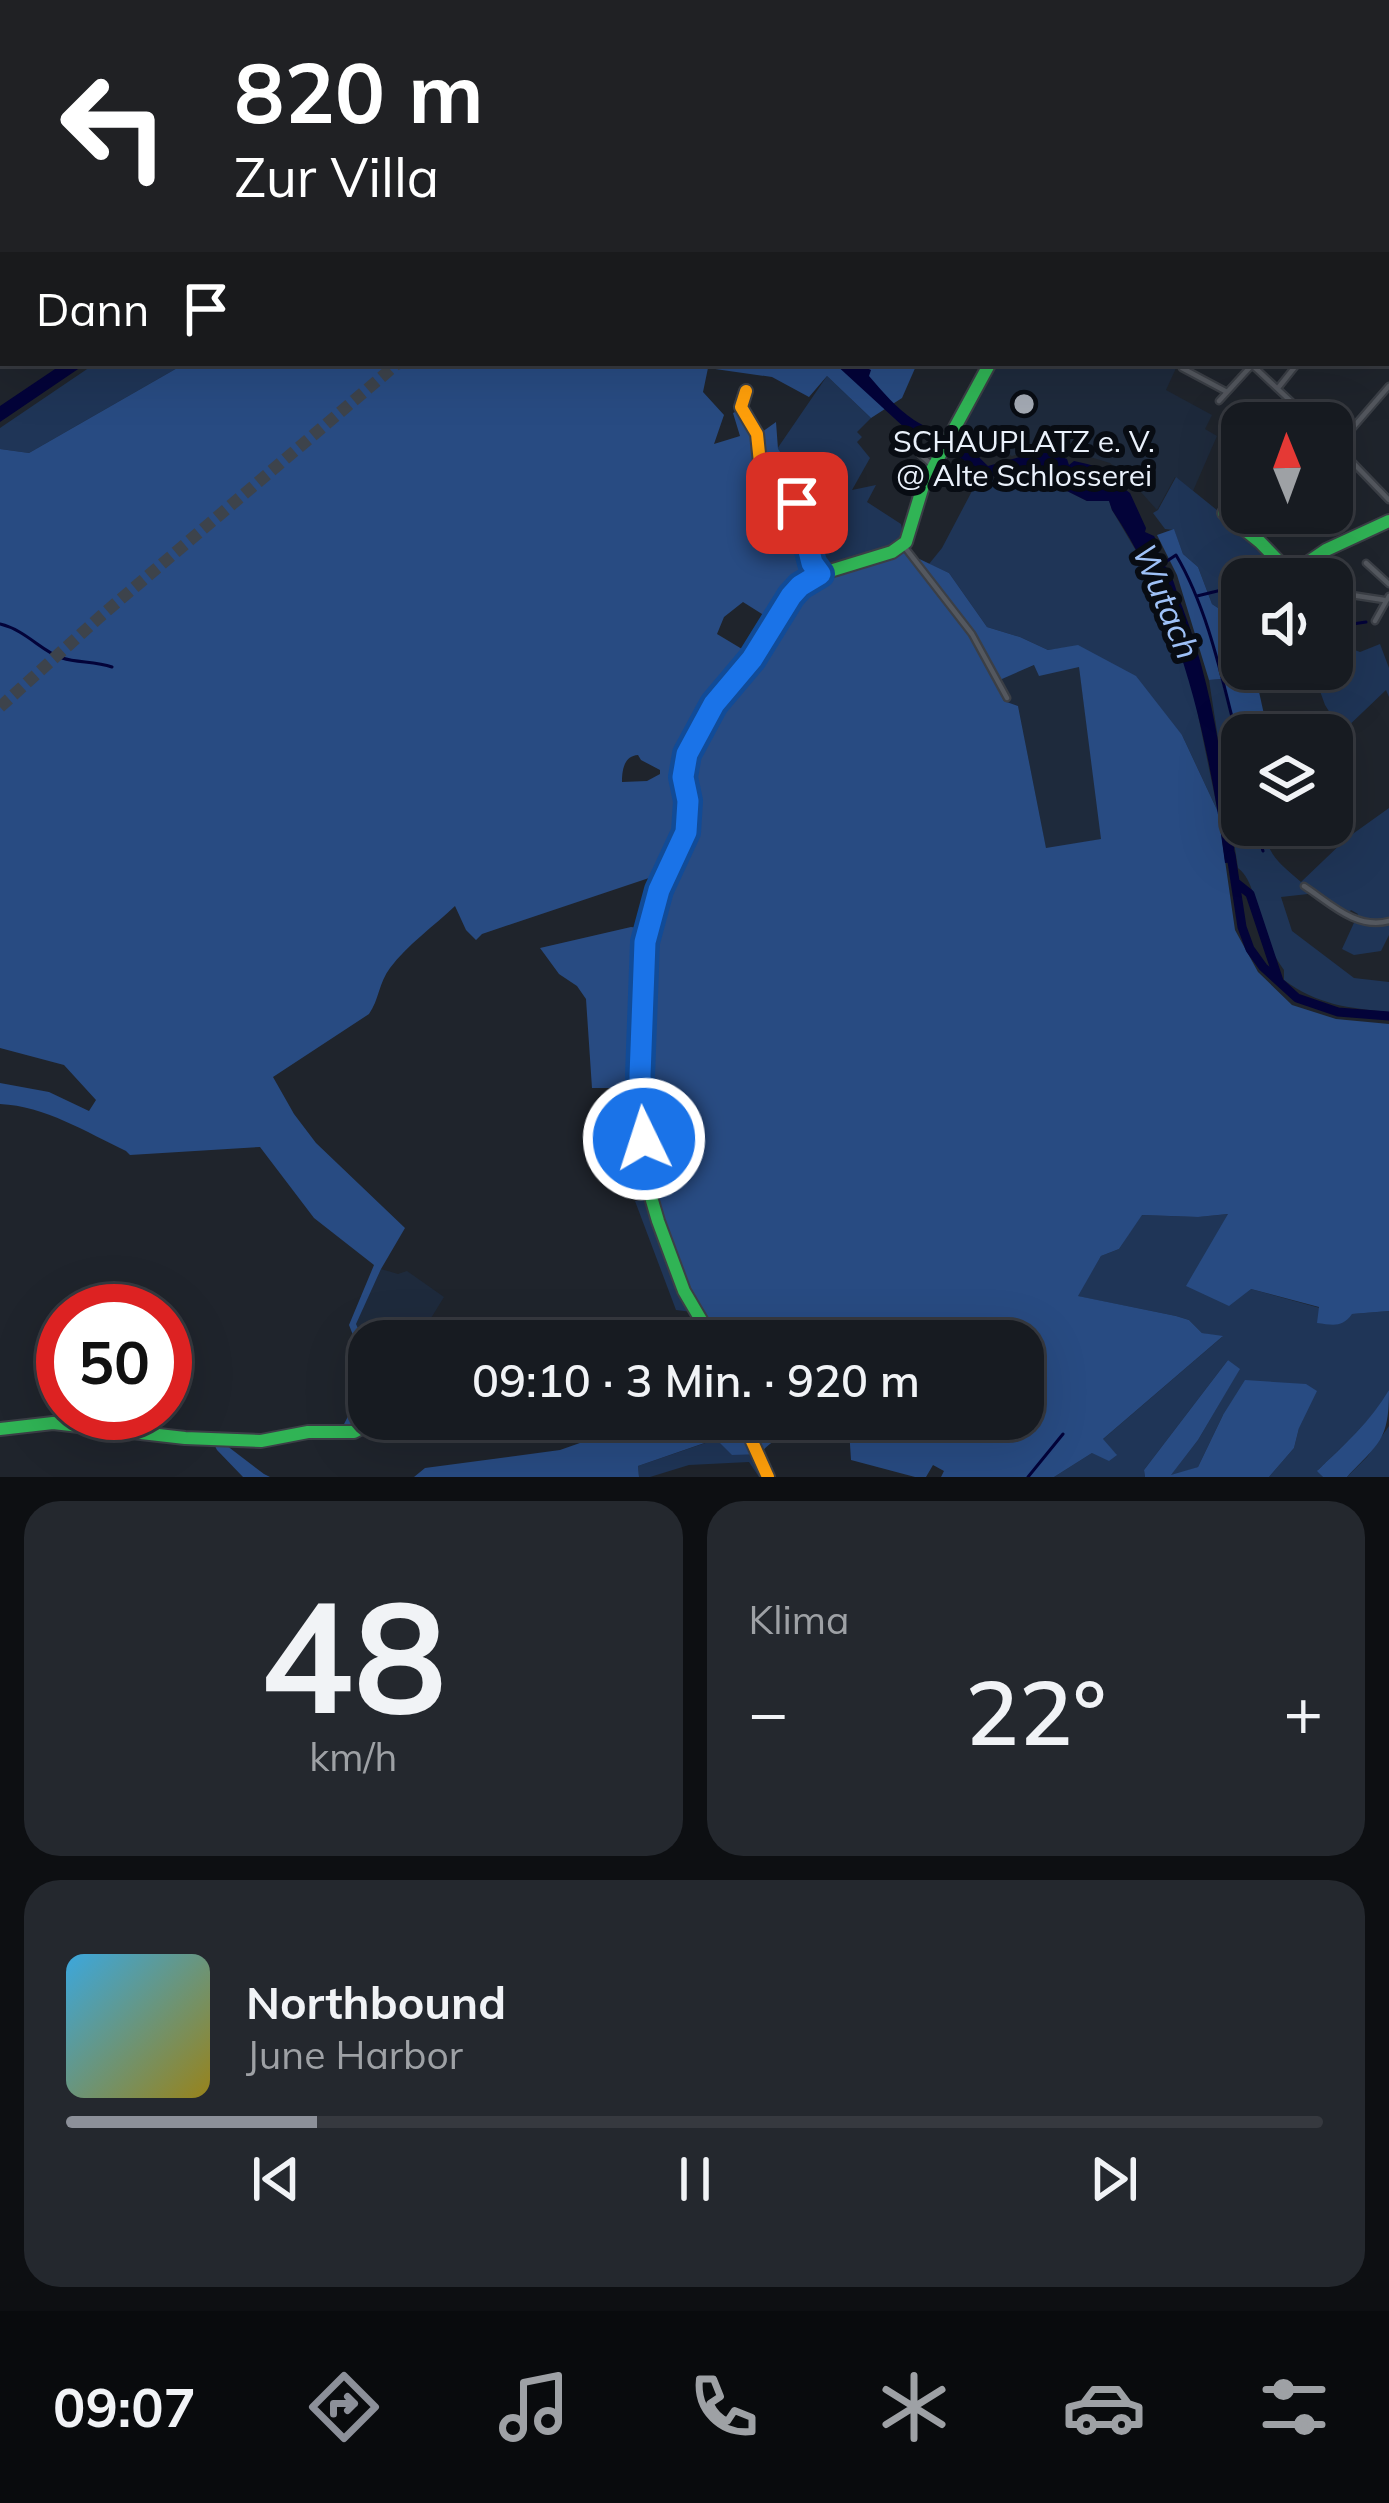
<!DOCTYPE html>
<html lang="de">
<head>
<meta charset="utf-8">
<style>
	:root { --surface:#171b21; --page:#24282e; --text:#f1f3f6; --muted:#9ea1a5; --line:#36393f; --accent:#8c9099 }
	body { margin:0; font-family:Mulish,sans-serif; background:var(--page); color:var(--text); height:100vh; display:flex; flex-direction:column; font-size:45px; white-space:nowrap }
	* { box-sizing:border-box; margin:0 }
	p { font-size:39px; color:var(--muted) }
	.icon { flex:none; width:66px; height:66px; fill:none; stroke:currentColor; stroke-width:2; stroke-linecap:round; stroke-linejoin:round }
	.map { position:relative; height:1477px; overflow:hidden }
	.details { display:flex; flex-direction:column; gap:24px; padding:24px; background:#0d0f12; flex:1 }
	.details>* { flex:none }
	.guide { position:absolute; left:0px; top:0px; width:1389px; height:366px; box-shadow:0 12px 48px #0002,0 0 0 3px var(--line); background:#202124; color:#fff; overflow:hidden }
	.needle { width:78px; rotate:359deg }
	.fabs { position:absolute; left:1221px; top:402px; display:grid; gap:24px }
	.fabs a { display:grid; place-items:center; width:132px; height:132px; border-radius:24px; background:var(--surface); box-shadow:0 12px 48px #0002,0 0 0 3px var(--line); font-size:60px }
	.speed { position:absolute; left:36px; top:1284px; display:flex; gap:24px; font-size:60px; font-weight:700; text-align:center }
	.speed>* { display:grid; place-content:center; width:156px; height:156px; border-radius:50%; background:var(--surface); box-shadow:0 12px 48px #0002,0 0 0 3px var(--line); line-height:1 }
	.speed .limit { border:18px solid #d22; background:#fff; color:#111 }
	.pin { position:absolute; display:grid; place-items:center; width:102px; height:102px; color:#fff; margin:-51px; border-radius:24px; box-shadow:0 6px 18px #0006 }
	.me { position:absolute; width:132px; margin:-66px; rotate:356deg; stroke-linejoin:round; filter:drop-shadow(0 0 9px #0008) }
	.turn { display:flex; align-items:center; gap:42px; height:252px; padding:0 36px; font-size:54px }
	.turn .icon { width:156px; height:156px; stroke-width:2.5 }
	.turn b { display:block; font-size:84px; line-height:102px }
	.then { display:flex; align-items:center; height:114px; padding:0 36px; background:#0003; gap:24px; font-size:45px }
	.big { font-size:90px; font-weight:600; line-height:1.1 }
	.details .widget { flex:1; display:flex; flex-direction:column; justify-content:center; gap:18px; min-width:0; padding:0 42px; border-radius:36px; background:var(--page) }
	.details .dial { align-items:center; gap:0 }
	.dial b { font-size:156px; line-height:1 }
	.song { display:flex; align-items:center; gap:36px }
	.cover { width:144px; height:144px; border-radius:18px; background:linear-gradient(135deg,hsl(200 70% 55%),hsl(50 70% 35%)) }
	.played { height:12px; border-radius:6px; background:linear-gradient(90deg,var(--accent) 20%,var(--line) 20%) }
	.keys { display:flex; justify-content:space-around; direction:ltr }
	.heat { display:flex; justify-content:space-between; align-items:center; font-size:66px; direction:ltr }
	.details .tiles { flex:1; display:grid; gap:24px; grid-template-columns:1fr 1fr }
	.widget:last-child { grid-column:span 2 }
	.trip { position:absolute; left:348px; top:1320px; width:696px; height:120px; border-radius:36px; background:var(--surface); box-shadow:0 12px 48px #0002,0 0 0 3px var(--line); font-weight:600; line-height:120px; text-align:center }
	.tab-bar { display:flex; height:192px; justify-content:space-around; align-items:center; background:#090b0d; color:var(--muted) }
	.tab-bar .icon { width:84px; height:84px }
	.tab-bar .active { color:var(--accent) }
	.tab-bar b { font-size:54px; color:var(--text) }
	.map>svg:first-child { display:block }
</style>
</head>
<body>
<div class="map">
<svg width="1389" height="1477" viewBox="0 0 1389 1477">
	<rect width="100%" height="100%" fill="#1f242c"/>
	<path fill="#1e2a3c" d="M 997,363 L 1172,363 L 1177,366 L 1166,390 L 1212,415 L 1205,429 L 1217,436 L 1193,491 L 1175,477 L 1157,510 L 1140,491 L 1110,463 L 1048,444 L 1012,456 L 961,427 Z
		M 1035,665 L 1039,675 L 1079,666 L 1102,839 L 1046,849 L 1018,706 L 1004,701 L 994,681 Z
		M 381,1269 L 398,1274 L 407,1271 L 444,1297 L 417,1341 L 369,1341 L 369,1361 L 365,1345 L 355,1324 Z"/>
	<path fill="#1f3557" d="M 96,363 L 186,363 L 29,453 L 0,449 L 0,428 Z
		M 827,376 L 871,418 L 857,432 L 862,437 L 857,442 L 870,458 L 852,490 L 876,485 L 867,502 L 901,524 L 904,538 L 894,547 L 823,572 L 777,449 Z
		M 981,474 C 1003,483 1024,490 1047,481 L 1087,501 L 1109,500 L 1112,510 L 1145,566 L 1191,681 L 1218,812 L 1182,735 L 1078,646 L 1048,650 L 1020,637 L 987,627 L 949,573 L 929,564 L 942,548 Z
		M 1176,477 L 1254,540 L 1288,579 L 1242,579 L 1242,629 L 1236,626 L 1230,616 L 1212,604 L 1198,567 L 1183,554 L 1174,530 L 1165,529 L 1153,513 L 1158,510 Z
		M 1332,627 L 1337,643 L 1360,652 L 1380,644 L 1389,668 L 1389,697 L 1386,690 L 1342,732 L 1325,705 L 1312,669 L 1332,669 Z
		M 1221,679 L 1241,722 L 1252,721 L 1253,735 L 1242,735 L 1242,825 L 1263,825 C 1268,856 1278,862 1301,882 L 1347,838 L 1389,808 L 1389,935 L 1381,951 L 1354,955 L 1342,949 L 1358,914 L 1351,910 L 1348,913 L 1317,893 L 1281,897 L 1292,931 L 1354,978 L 1389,982 L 1389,1012 C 1348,1008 1318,1005 1284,980 L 1284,970 C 1274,956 1266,941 1261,924 C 1255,905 1254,881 1238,868 L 1209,680 Z
		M 648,1200 L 676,1278 L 692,1312 L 676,1310 L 635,1201 Z
		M 1229,1214 L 1251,1289 L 1320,1308 L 1318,1322 L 1352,1314 L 1389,1311 C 1389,1329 1389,1375 1389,1390 C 1384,1408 1333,1456 1318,1470 L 1323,1477 L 1269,1477 L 1294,1448 L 1299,1428 L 1223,1415 L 1198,1467 L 1169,1477 L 1198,1440 L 1239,1370 L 1228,1360 L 1144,1470 L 1145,1477 L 1054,1477 L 1092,1453 L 1116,1454 L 1102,1440 L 1222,1337 L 1202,1333 L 1189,1320 L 1176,1316 L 1077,1296 L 1101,1256 L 1119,1249 L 1141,1215 L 1197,1217 Z
		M 1389,1426 L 1389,1477 L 1347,1477 L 1367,1457 Z
		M 717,1439 L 753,1454 L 765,1477 L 759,1477 L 749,1462 L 689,1465 L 650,1477 L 639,1477 L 638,1466 Z"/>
	<path fill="#284b82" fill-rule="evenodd" d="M 186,363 L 912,363 L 916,366 L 902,398 L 871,418 L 827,376 L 809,397 L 772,377 L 708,368 L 703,392 L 724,415 L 714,444 L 740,436 L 733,413 L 739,410 L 752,439 L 776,422 L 778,449 L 816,503 L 808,533 L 823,571 L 894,547 L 949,573 L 987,627 L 1020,637 L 1048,650 L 1078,645 L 1136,676 L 1182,735 L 1218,812 L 1235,930 L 1258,972 L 1292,1005 L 1336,1019 L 1389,1024 L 1389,1311 L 1352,1314 C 1342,1328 1333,1325 1317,1323 L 1319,1307 L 1251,1289 L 1229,1306 L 1186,1286 L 1228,1214 L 1198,1217 L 1142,1215 L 1119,1249 L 1101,1256 L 1078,1296 L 1176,1316 L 1189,1320 L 1202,1333 L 1223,1336 L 1103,1439 L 1117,1455 L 1109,1461 L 1092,1453 L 1054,1477 L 941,1477 L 944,1471 L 933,1465 L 926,1477 L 915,1477 L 851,1460 L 849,1429 C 818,1433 781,1426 760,1454 L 732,1455 L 716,1439 L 638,1466 L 639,1477 L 414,1477 L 425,1468 L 560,1450 L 648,1419 L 1023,1419 L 1023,1341 L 703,1341 L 681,1321 L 700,1313 C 679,1276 661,1232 653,1191 C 647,1157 645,1122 642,1088 L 592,1088 L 586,999 L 577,986 L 559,974 L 540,948 L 631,927 L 646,929 L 659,883 L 649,878 L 482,934 L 476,940 L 466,930 L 455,906 C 434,926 407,945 390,968 C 379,982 379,1000 369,1014 L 273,1077 L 294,1114 L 316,1143 L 405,1228 L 381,1269 L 356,1324 C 365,1344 372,1363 369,1385 C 367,1396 361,1404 359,1414 L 371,1422 L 360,1428 L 341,1430 L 365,1383 L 366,1368 L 349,1325 L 374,1265 L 314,1218 L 260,1147 L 130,1155 L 126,1151 C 86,1132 45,1106 0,1104 L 0,1083 L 49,1092 L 89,1111 L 96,1100 L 64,1065 L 0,1048 L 0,449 L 29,453 ZM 743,602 L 770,619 L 789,610 L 757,658 L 717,634 L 724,617 ZM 1034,665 L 1039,676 L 1079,667 L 1101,839 L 1046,848 L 1018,706 L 1004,701 L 995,682 ZM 638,755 L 641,760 L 660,770 L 660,774 L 647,781 L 622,782 C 622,770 624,756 638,755 Z
		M 1174,529 L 1183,554 L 1198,567 L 1212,604 L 1230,616 L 1236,626 L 1242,629 L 1242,669 L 1254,669 L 1265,719 L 1242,722 L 1234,726 L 1221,679 L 1209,680 L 1177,575 L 1157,535 Z
		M 1228,1360 L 1240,1369 L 1198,1440 L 1171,1475 L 1198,1467 L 1223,1415 L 1245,1380 L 1306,1384 L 1317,1391 L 1299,1428 L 1294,1448 L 1269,1477 L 1145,1477 L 1144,1470 Z
		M 1389,1390 C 1389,1440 1380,1442 1347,1477 L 1323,1477 L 1317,1471 C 1343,1446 1371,1421 1389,1390 Z
		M 222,1442 L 264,1474 L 270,1477 L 243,1477 L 217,1450 L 215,1446 Z"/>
	<path fill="#030339" d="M 64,363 L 87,363 L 0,422 L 0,406 Z
		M 834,363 L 857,363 L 871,370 L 869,376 C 883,392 896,408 914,420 C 926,428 939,431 951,439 L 959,438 L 988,466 L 1044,450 L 1067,459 L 1069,465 L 1074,461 C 1086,463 1097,468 1109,468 L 1114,472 L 1115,482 L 1130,493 L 1146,528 L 1145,532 L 1154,536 L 1160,547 L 1157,558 C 1174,571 1174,587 1182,606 C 1214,689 1224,775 1236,862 L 1225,863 C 1209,741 1181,613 1112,510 L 1109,501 L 1087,501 L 1047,481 L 1008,481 L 978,471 L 967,462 L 906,429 Z"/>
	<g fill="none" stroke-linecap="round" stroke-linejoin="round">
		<path stroke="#030339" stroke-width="3" d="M 0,303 L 2,298
			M 1161,565 L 1176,555 C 1211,614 1224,690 1242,756
			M 1266,579 L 1282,575
			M 1228,591 L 1242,616
			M 1197,596 L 1242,585
			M 0,624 C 26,630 42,652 62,658 C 78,663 95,661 112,667
			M 1332,627 L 1366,622
			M 1255,825 L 1263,851
			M 1028,1477 L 1063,1434"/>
		<path stroke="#030339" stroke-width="9" d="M 1046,3 L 1048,0
			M 1231,855 L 1242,927 L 1250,949 L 1263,967 L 1297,998 L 1338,1012 L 1389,1016
			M 1235,882 L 1250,894 L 1279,981"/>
		<path stroke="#3d434b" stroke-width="12" stroke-dasharray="12 6" stroke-linecap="butt" d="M 1247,3 L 1253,0
			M 0,707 L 102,615 L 398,363"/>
		<defs>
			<path id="street" d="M 2,0 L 3,3
				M 323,0 L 323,3
				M 644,0 L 646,3
				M 1216,0 L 1221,3
				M 17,3 L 23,0
				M 181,3 L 241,0
				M 1177,3 L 1178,0
				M 1386,38 L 1389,39
				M 0,171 L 3,170
				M 1386,173 L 1389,174
				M 1386,227 L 1389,219
				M 1386,277 L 1389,278
				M 0,292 L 3,294
				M 0,318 L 3,315
				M 1250,363 L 1314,423
				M 1182,368 L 1227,392
				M 1278,388 L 1298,363
				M 1219,401 L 1252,365
				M 1286,423 L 1299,408
				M 898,434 L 933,466
				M 1332,441 L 1389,500
				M 1337,446 L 1389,386
				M 903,545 L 972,634 L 1007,698
				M 1366,563 L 1389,584
				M 1332,592 L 1384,600
				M 1375,621 L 1389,596
				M 1304,886 C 1330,903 1356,930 1389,921
				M 423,1341 L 428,1332"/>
			<path id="fast" d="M 795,3 L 800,0
				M 0,28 L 3,26
				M 1240,490 L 1224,513 L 1260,542 L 1291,574 L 1326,550 L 1389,521
				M 720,1341 L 704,1325 L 684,1291 L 658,1221 L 651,1197 L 641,1108 L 645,942 L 659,890 L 686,831 L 688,801 L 684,763 L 714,704 L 752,659 L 800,586 L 820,574 L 892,552 L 906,542 L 923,486 L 990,363
				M 0,1429 L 53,1423 L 185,1438 L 261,1441 L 308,1432 L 354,1432 L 378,1419"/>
			<path id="slow" d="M 57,3 L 64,0
				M 0,70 L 3,76
				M 0,135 L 3,134
				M 746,391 L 741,407 L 757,434 L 760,463 L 767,474 L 797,503 L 812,563 L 820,574
				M 742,1419 L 768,1477"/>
			<path id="jam" d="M 131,0 L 137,3
				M 1386,316 L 1389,317"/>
		</defs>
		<use href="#street" stroke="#3b3f46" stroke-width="9"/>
		<use href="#fast" stroke="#3b3f46" stroke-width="16"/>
		<use href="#slow" stroke="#3b3f46" stroke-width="16"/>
		<use href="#jam" stroke="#3b3f46" stroke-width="16"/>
		<use href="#street" stroke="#54585f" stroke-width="4.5"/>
		<use href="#fast" stroke="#30b455" stroke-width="12"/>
		<use href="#slow" stroke="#ff9f0a" stroke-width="12"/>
		<use href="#jam" stroke="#e5322d" stroke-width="12"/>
		<defs>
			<path id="rail" d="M 1186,0 L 1194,3
				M 1386,75 L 1389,76"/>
		</defs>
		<use href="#rail" stroke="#5b6066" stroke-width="8"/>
		<use href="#rail" stroke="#080c13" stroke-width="3" stroke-dasharray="9" stroke-linecap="butt"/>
	</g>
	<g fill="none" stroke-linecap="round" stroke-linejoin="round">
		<defs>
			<path id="route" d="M 644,1139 L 640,1076 L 645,942 L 659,890 L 686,832 L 688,801 L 683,777 L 687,754 L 714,704 L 752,659 L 791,596 L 800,586 L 820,574 L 812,563 L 797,503"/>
		</defs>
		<use href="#route" stroke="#114b97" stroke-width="30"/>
		<use href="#route" stroke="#1a73e8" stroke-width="21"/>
	</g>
	<circle fill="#a3a9b3" stroke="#080c13" stroke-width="4.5" cx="1024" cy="404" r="12"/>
	<g text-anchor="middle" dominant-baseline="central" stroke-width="12" stroke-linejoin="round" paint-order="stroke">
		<g font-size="30" fill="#eaf1fb" stroke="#080c13">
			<text x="1024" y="441">SCHAUPLATZ e. V.<tspan x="1024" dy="34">@ Alte Schlosserei</tspan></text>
		</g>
		<g font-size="33" font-style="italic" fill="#9fc2f8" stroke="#080c13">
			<text transform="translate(1167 601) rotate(67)">Wutach</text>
		</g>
	</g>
</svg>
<div class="fabs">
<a><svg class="needle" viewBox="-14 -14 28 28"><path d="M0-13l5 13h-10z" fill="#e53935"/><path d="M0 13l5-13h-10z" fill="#9ea1a5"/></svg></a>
<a><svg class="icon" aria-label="sound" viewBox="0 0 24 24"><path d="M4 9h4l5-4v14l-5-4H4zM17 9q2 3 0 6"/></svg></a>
<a><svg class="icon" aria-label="layers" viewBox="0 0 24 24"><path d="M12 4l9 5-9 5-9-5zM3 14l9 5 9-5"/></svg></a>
</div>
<div class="speed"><div class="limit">50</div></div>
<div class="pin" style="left:797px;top:503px;background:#d93025"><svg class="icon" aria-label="arrive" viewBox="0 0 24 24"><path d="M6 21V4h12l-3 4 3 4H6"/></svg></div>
<svg class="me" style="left:644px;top:1139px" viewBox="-20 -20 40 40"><circle r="17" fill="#1a73e8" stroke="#fff" stroke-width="3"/><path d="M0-11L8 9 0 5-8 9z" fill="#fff"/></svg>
<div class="trip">09:10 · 3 Min. · 920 m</div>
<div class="guide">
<div class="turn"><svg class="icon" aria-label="left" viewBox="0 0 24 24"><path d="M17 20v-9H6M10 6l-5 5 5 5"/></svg><div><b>820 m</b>Zur Villa</div></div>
<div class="then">Dann<svg class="icon" aria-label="arrive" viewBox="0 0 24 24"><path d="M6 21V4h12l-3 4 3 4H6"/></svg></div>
</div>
</div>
<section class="details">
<div class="tiles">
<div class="widget dial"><b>48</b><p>km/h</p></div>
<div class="widget"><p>Klima</p>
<div class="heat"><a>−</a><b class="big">22°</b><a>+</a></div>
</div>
<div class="widget">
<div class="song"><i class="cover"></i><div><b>Northbound</b><p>June Harbor</p></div></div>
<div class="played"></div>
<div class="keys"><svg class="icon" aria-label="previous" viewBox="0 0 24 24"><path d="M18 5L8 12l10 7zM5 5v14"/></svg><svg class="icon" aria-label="pause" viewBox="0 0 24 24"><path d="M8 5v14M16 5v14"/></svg><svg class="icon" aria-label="next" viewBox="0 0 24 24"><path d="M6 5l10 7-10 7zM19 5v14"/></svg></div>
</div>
</div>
</section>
<nav class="tab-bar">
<b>09:07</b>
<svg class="icon active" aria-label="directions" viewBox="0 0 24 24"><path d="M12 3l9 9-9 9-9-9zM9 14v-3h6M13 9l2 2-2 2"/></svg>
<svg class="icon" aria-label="music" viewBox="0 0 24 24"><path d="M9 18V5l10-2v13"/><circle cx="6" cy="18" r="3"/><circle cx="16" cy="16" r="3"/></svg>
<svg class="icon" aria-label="phone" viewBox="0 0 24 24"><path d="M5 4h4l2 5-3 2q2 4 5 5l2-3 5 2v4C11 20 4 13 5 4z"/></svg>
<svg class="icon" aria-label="climate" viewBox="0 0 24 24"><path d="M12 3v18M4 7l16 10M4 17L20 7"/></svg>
<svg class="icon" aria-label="car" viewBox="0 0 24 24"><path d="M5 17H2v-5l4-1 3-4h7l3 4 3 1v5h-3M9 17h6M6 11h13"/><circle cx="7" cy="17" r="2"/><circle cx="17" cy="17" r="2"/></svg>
<svg class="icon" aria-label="filters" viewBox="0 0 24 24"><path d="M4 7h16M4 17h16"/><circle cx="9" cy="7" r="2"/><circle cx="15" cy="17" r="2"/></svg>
</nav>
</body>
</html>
